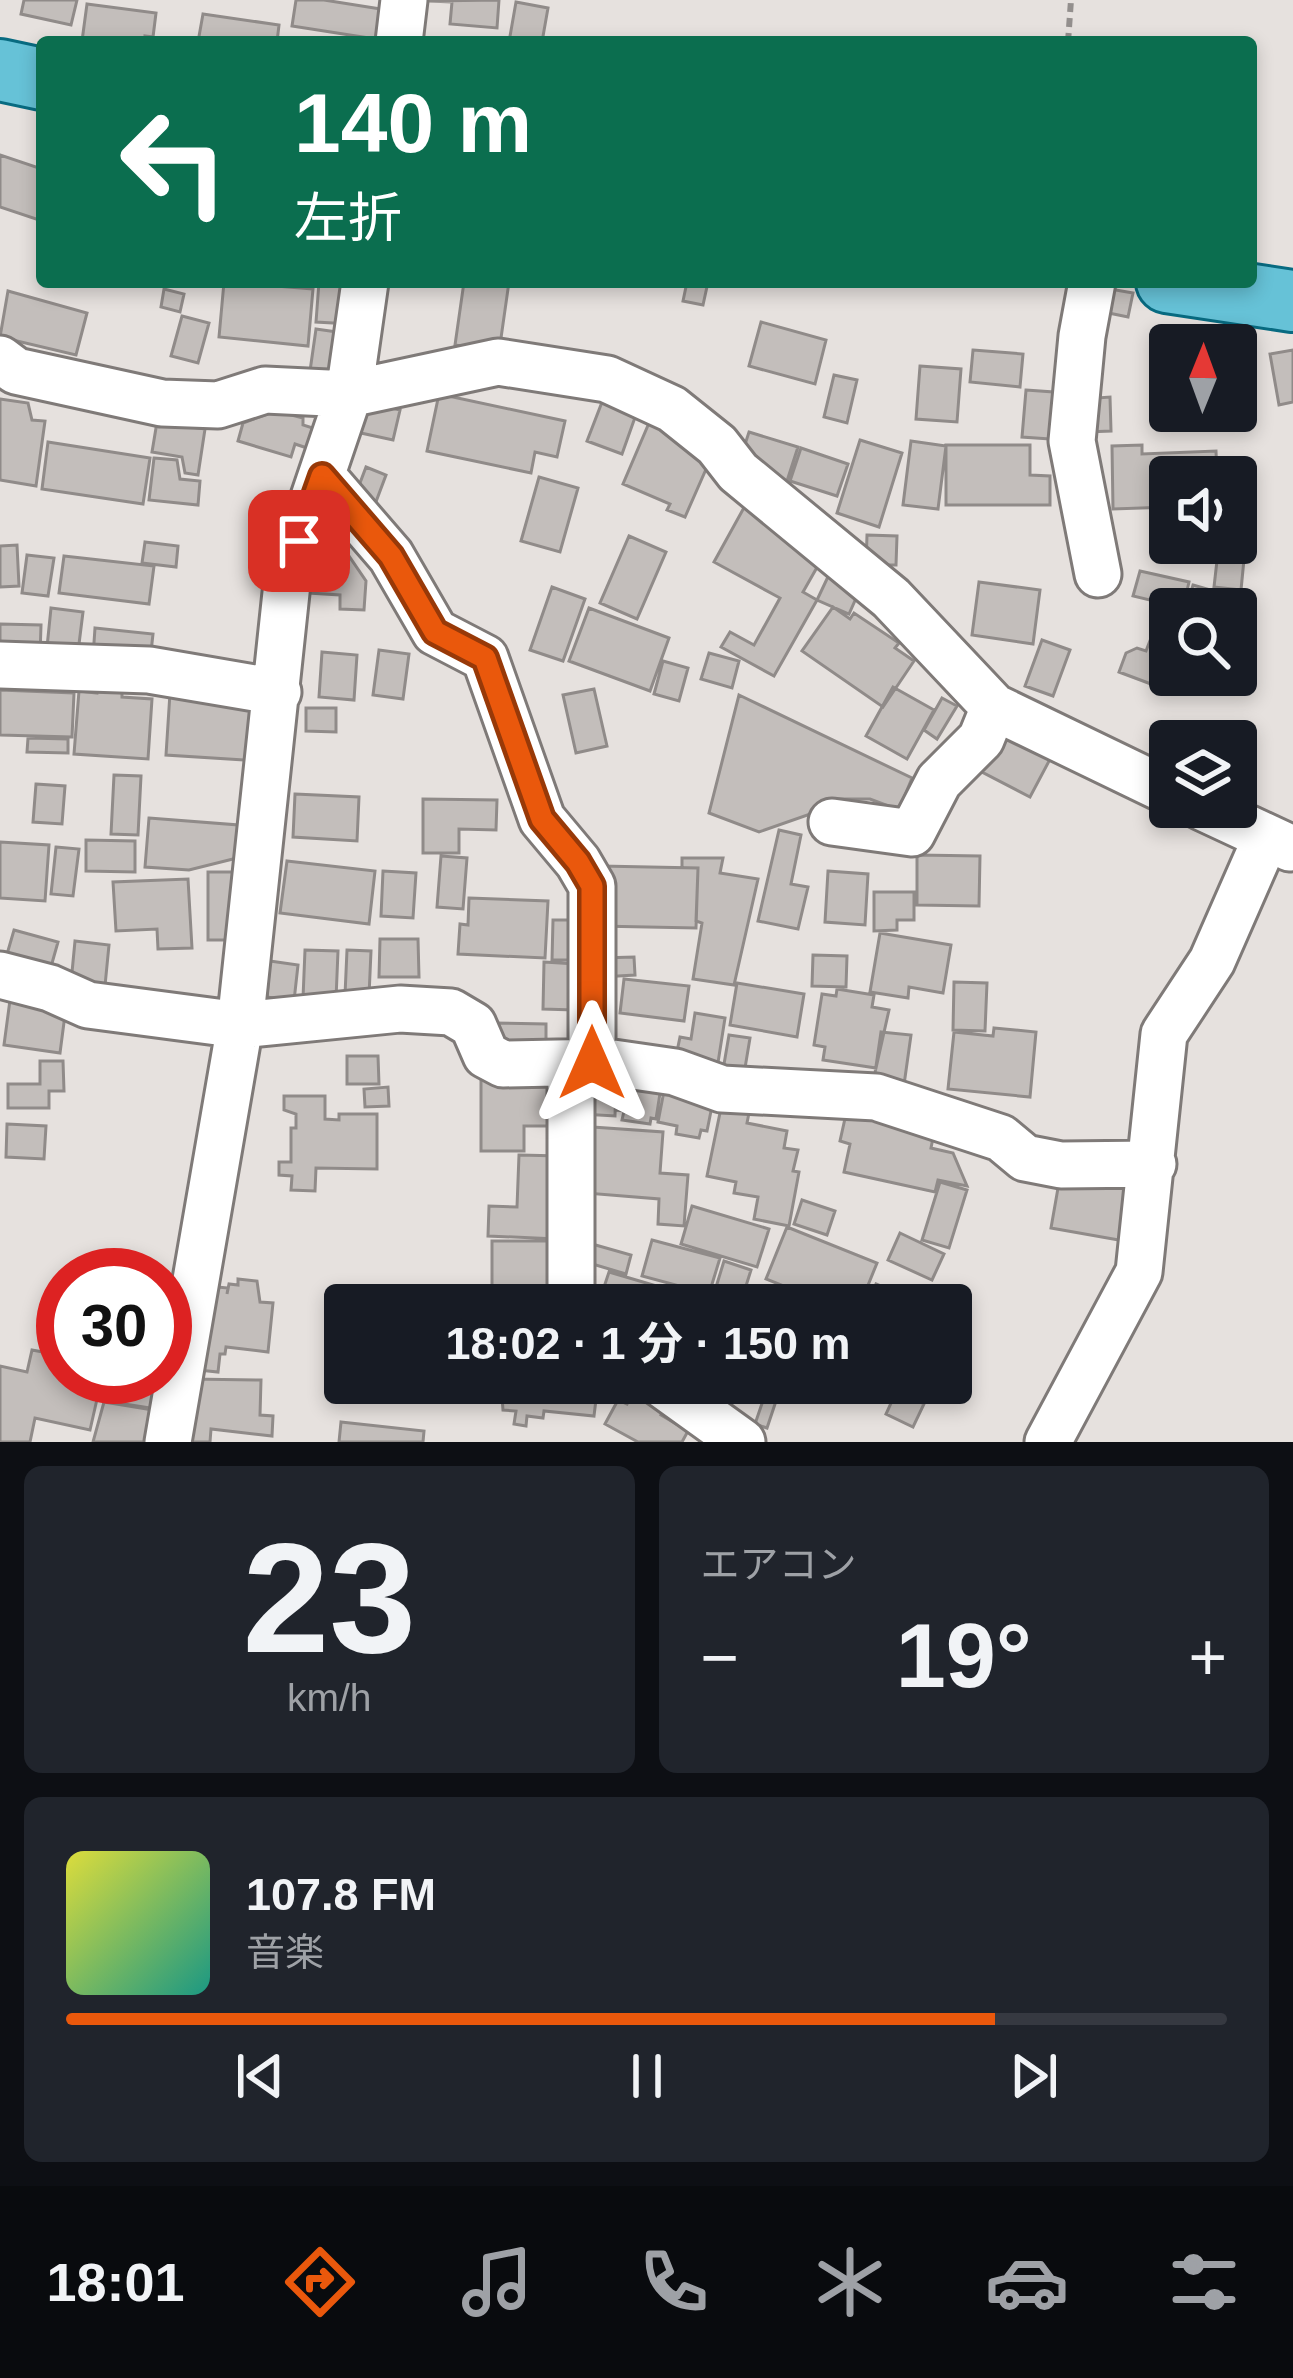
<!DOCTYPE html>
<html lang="ja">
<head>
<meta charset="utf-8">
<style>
	:root { --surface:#171b24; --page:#20242c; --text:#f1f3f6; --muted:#9ea1a6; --line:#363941; --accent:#ea580c }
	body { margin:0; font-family:Arial,"Noto Sans JP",sans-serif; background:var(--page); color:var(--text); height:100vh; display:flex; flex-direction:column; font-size:45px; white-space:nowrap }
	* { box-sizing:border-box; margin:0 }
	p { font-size:39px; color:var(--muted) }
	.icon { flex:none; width:66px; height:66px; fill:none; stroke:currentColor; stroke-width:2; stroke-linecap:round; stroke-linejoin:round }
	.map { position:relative; height:1442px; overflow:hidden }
	.sheet { display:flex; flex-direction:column; gap:24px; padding:24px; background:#0d0f14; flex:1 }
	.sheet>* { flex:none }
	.hud { position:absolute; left:36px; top:36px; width:1221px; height:252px; border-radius:12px; box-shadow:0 6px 18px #0003; background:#0b6e4f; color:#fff; overflow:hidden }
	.needle { width:78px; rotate:1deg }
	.tools { position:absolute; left:1149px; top:324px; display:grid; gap:24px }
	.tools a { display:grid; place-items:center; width:108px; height:108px; border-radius:12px; background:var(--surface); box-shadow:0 6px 18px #0003; font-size:60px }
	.speed { position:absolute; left:36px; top:1248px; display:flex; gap:24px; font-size:60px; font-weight:700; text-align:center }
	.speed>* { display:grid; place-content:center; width:156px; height:156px; border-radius:50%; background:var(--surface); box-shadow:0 6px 18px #0003; line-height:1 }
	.speed .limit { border:18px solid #d22; background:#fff; color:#111 }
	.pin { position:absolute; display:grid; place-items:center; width:102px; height:102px; color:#fff; margin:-51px; border-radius:24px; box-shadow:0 6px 18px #0006 }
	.me { position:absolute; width:132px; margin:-66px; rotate:0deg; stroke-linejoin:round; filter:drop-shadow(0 0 9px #0008) }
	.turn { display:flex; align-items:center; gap:42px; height:252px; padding:0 60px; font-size:54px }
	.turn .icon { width:156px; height:156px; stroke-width:2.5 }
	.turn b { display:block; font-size:84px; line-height:102px }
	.big { font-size:90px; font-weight:700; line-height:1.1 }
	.sheet .tile { flex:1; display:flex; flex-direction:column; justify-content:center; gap:18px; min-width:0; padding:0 42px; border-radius:18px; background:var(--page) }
	.sheet .dial { align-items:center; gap:0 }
	.dial b { font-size:156px; line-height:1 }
	.song { display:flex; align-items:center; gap:36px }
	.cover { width:144px; height:144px; border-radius:18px; background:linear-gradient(135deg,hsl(60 70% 55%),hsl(170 70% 35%)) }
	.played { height:12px; border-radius:6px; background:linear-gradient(90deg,var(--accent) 80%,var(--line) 80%) }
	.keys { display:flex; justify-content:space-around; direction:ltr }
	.heat { display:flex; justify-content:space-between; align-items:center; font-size:66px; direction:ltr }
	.sheet .tiles { flex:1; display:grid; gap:24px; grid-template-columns:1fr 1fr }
	.tile:last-child { grid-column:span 2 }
	.trip { position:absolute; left:324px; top:1284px; width:648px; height:120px; border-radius:12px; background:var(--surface); box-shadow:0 6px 18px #0003; font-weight:700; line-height:120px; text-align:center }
	.tab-bar { display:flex; height:192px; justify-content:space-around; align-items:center; background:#090b0e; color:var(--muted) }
	.tab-bar .icon { width:84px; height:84px }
	.tab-bar .on { color:var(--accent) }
	.tab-bar b { font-size:54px; color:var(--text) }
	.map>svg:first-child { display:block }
</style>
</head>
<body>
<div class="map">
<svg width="1293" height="1442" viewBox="0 0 1293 1442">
	<rect width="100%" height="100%" fill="#e6e1de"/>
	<path fill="#c3bebb" stroke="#908b89" stroke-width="3" d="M 24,0 L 77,0 L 71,25 L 21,14 Z
		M 296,0 L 324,0 L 387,10 L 382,40 L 292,26 Z
		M 499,0 L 497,28 L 450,24 L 452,2 L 429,1 Z
		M 516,2 L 548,8 L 542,42 L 509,42 Z
		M 87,4 L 156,13 L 153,37 L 145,36 L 145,42 L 82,41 Z
		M 203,14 L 279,25 L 277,42 L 198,42 Z
		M 0,155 L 42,169 L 39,220 L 0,207 Z
		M 224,282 L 313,289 L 308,346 L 219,337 Z
		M 319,282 L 353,282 L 350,324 L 316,322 Z
		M 464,282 L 509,282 L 499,352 L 455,345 Z
		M 687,282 L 708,282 L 703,305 L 683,301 Z
		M 164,289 L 184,294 L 180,312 L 161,307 Z
		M 1110,289 L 1133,293 L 1128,317 L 1104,312 Z
		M 8,291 L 87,313 L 76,355 L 0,337 Z
		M 182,316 L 209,323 L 198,363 L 171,356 Z
		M 761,322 L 826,340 L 815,384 L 749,366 Z
		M 316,329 L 351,334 L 344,383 L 309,378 Z
		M 973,350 L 1023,354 L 1020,387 L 970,382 Z
		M 1293,350 L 1293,402 L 1279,405 L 1270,354 Z
		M 920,366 L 961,369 L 957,422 L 916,419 Z
		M 834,375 L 857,380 L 847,423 L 824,417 Z
		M 1026,390 L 1067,393 L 1064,440 L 1022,437 Z
		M 439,394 L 565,421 L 557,457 L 535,452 L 531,473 L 427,451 Z
		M 604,397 L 638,409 L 622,454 L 587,441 Z
		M 1110,397 L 1111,431 L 1086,432 L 1084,399 Z
		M 0,399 L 28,403 L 32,420 L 45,421 L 36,486 L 0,480 Z
		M 367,402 L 400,410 L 393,440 L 361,433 Z
		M 276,411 L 303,418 L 303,425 L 319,430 L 313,450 L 295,444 L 291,457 L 238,441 L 243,423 Z
		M 157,422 L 205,429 L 198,475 L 185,473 L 182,457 L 152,452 Z
		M 649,423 L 714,451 L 685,517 L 667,510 L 670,504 L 623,484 Z
		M 749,432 L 798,447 L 787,481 L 738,466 Z
		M 860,440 L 902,453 L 879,527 L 837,513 Z
		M 911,441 L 946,446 L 938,509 L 903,505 Z
		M 48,442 L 150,458 L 143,504 L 42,489 Z
		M 946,445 L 1030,445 L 1030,475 L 1050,476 L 1050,505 L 946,505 Z
		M 1142,445 L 1142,454 L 1216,451 L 1217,477 L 1170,477 L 1170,507 L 1113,509 L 1112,446 Z
		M 801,448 L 848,464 L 837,496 L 790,481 Z
		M 154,458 L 177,460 L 180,479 L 200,481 L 198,505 L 149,500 Z
		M 366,467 L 386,475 L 374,507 L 354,499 Z
		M 539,477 L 578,488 L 560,552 L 521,541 Z
		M 1247,490 L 1248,531 L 1236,531 L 1236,491 Z
		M 746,504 L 828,548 L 803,592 L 817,600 L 774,676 L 721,647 L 730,632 L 754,645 L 780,598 L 714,562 Z
		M 867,535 L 897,536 L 896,565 L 866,565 Z
		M 629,536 L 666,552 L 637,619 L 600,603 Z
		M 313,538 L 338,540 L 366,581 L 364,610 L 340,609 L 340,595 L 309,593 Z
		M 1236,538 L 1246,539 L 1241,590 L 1214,587 L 1219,543 L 1236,543 Z
		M 145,542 L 178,546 L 176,567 L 142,563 Z
		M 17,545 L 19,586 L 0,587 L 0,546 Z
		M 27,555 L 54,558 L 48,596 L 22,593 Z
		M 64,556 L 154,566 L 149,604 L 59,593 Z
		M 834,564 L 865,578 L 849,614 L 817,600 Z
		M 1140,571 L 1189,582 L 1183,608 L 1133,596 Z
		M 979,582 L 1040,590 L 1033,644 L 972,635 Z
		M 1193,585 L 1238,598 L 1235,609 L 1186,609 Z
		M 552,587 L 585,599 L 563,661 L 530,650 Z
		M 833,607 L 850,619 L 854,613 L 899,643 L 895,648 L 914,661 L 883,707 L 802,651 Z
		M 51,608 L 83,612 L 77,660 L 46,657 Z
		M 589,608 L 669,638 L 650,691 L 569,661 Z
		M 0,624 L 41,625 L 40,656 L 0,655 Z
		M 95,628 L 153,634 L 150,661 L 93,657 Z
		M 1153,633 L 1170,640 L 1173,675 L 1167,690 L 1119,672 L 1126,653 L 1137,648 L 1146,651 Z
		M 1042,640 L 1070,650 L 1053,696 L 1025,686 Z
		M 379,650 L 409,654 L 403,699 L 373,695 Z
		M 322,652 L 357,655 L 354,700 L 319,697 Z
		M 709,653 L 739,661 L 732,688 L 701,679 Z
		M 663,661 L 688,668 L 679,701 L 654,694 Z
		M 98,684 L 122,685 L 122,697 L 152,699 L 148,759 L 74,754 L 79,691 L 97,693 Z
		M 893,687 L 934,710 L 907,759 L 866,736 Z
		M 594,689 L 607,746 L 576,753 L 563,695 Z
		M 0,690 L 74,693 L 72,737 L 0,735 Z
		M 170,693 L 262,699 L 258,761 L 166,755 Z
		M 739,695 L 912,778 L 899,810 L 870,799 L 827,799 L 819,811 L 759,832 L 709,813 Z
		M 942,698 L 957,706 L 937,739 L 924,730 Z
		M 306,708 L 336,708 L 336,732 L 306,731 Z
		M 1009,721 L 1057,746 L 1030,797 L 982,772 Z
		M 28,738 L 68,739 L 68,753 L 27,752 Z
		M 114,775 L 141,776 L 138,835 L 111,834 Z
		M 36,784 L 65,786 L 62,824 L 33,822 Z
		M 295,794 L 359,797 L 357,841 L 293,837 Z
		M 423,799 L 497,800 L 496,830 L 459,829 L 459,853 L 423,853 Z
		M 149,818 L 251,826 L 249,855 L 189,870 L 145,867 Z
		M 779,830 L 801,835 L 791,884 L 808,887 L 798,929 L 758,921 Z
		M 86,840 L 135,841 L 135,872 L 86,871 Z
		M 0,842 L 49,845 L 45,901 L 0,898 Z
		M 56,847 L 79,849 L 73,896 L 51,894 Z
		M 917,855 L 980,856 L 979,906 L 917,905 Z
		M 441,856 L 467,858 L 463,909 L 437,907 Z
		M 682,858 L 723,858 L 720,873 L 758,879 L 734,985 L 693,979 L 702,923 L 696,921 L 698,868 L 682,868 Z
		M 287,861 L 375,871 L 369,924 L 280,913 Z
		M 600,866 L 698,868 L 696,928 L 598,926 Z
		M 383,871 L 416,873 L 413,918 L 381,916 Z
		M 828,871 L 868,874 L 865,925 L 825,922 Z
		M 208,872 L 240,872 L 239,940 L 208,940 Z
		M 188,879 L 192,948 L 158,949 L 157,929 L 116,931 L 113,882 Z
		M 874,892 L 914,892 L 914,920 L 897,920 L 897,930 L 874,931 Z
		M 469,898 L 548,901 L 545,958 L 458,954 L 460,924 L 468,925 Z
		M 553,920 L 580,920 L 579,960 L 552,960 Z
		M 14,930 L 58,942 L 47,981 L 3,968 Z
		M 880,933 L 951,945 L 943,993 L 909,987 L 908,998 L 870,992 Z
		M 380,939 L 418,939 L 419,977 L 379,977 Z
		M 75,941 L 109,945 L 104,996 L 70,993 Z
		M 305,950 L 338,951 L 336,999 L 303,998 Z
		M 347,950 L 371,951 L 369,996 L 345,995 Z
		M 813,955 L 847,956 L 846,987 L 812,986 Z
		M 634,957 L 635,975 L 601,977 L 600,958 Z
		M 270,961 L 298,965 L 294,1001 L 267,997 Z
		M 544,962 L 576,964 L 574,1010 L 543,1009 Z
		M 624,979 L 689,986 L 684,1021 L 620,1013 Z
		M 954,982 L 987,983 L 985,1031 L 953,1030 Z
		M 737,983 L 804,994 L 797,1037 L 730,1025 Z
		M 837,989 L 874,995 L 872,1007 L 889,1010 L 876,1068 L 823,1060 L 825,1047 L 814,1045 L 822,994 L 836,996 Z
		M 10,1000 L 66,1007 L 60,1053 L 4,1045 Z
		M 695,1013 L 725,1018 L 717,1069 L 675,1061 L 680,1037 L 691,1039 Z
		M 494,1023 L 546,1024 L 546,1057 L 494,1057 Z
		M 994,1028 L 1036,1032 L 1030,1097 L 948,1089 L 954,1032 L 993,1036 Z
		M 881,1032 L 911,1035 L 903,1092 L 873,1087 Z
		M 729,1035 L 750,1038 L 744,1074 L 723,1070 Z
		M 347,1056 L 378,1056 L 379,1084 L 347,1084 Z
		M 40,1061 L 63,1061 L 64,1091 L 49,1091 L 49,1108 L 8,1108 L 8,1084 L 40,1084 Z
		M 583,1075 L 616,1076 L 615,1116 L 582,1114 Z
		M 481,1077 L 556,1077 L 556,1126 L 524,1126 L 524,1151 L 481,1151 Z
		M 620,1081 L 661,1087 L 656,1119 L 651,1118 L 650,1124 L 622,1120 L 624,1111 L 616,1110 Z
		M 665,1086 L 714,1096 L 707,1131 L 701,1130 L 699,1138 L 676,1134 L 677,1126 L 658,1122 Z
		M 388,1087 L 389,1106 L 365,1107 L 364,1089 Z
		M 284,1096 L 325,1096 L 325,1119 L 339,1120 L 339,1114 L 377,1114 L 377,1169 L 316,1168 L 315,1191 L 291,1190 L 292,1176 L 279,1175 L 279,1162 L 291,1162 L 291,1128 L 296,1128 L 296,1114 L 284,1110 Z
		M 721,1108 L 749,1113 L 747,1123 L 787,1131 L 784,1148 L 798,1150 L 793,1171 L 799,1172 L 789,1226 L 754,1219 L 758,1197 L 734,1193 L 736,1182 L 707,1176 Z
		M 846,1114 L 934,1133 L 931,1148 L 953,1153 L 967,1186 L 938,1180 L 935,1192 L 844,1172 L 850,1144 L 840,1141 Z
		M 7,1124 L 46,1126 L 44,1159 L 6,1157 Z
		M 578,1126 L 663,1132 L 660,1173 L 688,1175 L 684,1226 L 658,1224 L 659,1199 L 573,1192 Z
		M 519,1155 L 560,1156 L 557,1239 L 488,1236 L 489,1206 L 517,1207 Z
		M 1061,1171 L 1140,1185 L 1130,1242 L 1051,1228 Z
		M 940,1182 L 967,1190 L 949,1248 L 922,1240 Z
		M 802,1200 L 835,1211 L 827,1235 L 794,1224 Z
		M 692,1206 L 769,1229 L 757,1267 L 681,1244 Z
		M 787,1227 L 877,1263 L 860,1305 L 831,1305 L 766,1279 Z
		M 900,1233 L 944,1254 L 932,1280 L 888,1260 Z
		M 652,1240 L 720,1258 L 709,1294 L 642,1276 Z
		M 492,1241 L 555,1241 L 556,1288 L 492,1288 Z
		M 585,1242 L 631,1255 L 626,1274 L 579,1260 Z
		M 724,1261 L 751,1270 L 740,1305 L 713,1297 Z
		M 609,1272 L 660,1287 L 654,1305 L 598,1305 Z
		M 238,1279 L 257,1281 L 260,1302 L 273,1303 L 268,1352 L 226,1347 L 225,1354 L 220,1354 L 218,1372 L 198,1370 L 207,1286 L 228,1288 L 227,1294 L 229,1284 L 238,1285 Z
		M 876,1284 L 899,1294 L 896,1300 L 906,1305 L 867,1305 Z
		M 669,1285 L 725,1305 L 662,1305 Z
		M 32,1350 L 59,1355 L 57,1367 L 63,1368 L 63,1377 L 88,1377 L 87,1383 L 100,1386 L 90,1430 L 35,1418 L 30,1442 L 0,1442 L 0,1366 L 27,1372 Z
		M 109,1377 L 168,1382 L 163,1410 L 105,1401 Z
		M 190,1379 L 261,1380 L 260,1415 L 273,1416 L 272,1436 L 211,1429 L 210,1442 L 182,1442 Z
		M 501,1383 L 598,1383 L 594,1416 L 544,1411 L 543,1418 L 527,1416 L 526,1426 L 514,1424 L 516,1411 L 503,1410 Z
		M 769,1383 L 782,1383 L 767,1428 L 755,1424 Z
		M 897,1390 L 924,1404 L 913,1427 L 886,1414 Z
		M 634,1391 L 665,1408 L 661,1415 L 688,1431 L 682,1442 L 638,1442 L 605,1424 L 618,1400 L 627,1404 Z
		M 104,1402 L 159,1411 L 156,1442 L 93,1442 Z
		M 341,1422 L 424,1431 L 423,1442 L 339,1442 Z"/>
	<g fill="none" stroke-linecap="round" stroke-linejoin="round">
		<defs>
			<path id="minor" d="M 399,42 L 404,0
				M 1092,282 L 1082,336 L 1072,441 L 1098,574
				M 0,359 L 16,371 L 162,403 L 218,405 L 265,390 L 349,394 L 498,362 L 607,379 L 672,409 L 717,445 L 738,472 L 891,598 L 994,707 L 1170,792
				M 322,476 L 391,556 L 435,632 L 485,658 L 542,819 L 578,862 L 592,886 L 592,1063
				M 0,665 L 149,670 L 278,692
				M 1202,807 L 1290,848
				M 832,822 L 912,833 L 939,781 L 981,739 L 994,707
				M 0,975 L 50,988 L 88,1005 L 240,1025 L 400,1009 L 451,1012 L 473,1025 L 486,1055 L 503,1064 L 606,1062 L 675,1072 L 722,1089 L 876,1097 L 1001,1138 L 1025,1158 L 1061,1165 L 1153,1164
				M 571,1063 L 571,1305
				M 660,1383 L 742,1442
				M 168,1442 L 240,1025 L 288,574 L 349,394 L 365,282
				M 1048,1442 L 1139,1272 L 1164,1034 L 1212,961 L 1266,838"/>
			<path id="major" d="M 0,70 L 42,79
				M 1167,282 L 1293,301"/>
		</defs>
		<use href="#minor" stroke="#7f7a78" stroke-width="51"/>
		<use href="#major" stroke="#086b81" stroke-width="66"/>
		<path stroke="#938f8d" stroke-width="6" stroke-dasharray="9 6" stroke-linecap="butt" d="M 1068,42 L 1071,0"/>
		<use href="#minor" stroke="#fff" stroke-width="45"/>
		<use href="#major" stroke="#66c2d7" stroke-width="60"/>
	</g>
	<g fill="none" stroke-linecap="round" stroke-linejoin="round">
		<defs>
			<path id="route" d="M 299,541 L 322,476 L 391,556 L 435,632 L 485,658 L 542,819 L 578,862 L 592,886 L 592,1063"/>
		</defs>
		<use href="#route" stroke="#983908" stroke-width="30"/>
		<use href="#route" stroke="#ea580c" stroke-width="21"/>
	</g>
</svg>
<div class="tools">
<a><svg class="needle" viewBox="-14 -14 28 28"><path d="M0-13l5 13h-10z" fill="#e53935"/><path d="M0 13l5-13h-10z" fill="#9ea1a6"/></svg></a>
<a><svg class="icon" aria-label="sound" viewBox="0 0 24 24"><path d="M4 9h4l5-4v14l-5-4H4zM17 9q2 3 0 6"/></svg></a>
<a><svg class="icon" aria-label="search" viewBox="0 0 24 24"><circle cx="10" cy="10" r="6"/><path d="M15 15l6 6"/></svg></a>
<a><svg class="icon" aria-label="layers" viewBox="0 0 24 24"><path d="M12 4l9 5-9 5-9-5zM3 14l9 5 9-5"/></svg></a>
</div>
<div class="speed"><div class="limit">30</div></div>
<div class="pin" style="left:299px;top:541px;background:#d93025"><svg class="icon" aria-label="arrive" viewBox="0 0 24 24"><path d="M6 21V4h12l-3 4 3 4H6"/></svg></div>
<svg class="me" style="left:592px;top:1063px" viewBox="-20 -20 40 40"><path d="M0-17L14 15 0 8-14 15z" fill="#ea580c" stroke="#fff" stroke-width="4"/></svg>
<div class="trip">18:02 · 1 分 · 150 m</div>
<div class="hud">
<div class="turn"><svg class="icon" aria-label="left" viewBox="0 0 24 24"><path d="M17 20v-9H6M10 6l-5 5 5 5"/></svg><div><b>140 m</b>左折</div></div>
</div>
</div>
<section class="sheet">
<div class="tiles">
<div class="tile dial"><b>23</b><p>km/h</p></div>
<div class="tile"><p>エアコン</p>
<div class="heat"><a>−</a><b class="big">19°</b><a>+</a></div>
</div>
<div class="tile">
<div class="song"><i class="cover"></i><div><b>107.8 FM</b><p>音楽</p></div></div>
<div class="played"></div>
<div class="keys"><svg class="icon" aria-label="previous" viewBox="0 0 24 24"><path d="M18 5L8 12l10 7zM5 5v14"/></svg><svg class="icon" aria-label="pause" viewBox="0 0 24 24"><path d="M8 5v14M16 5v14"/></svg><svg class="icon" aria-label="next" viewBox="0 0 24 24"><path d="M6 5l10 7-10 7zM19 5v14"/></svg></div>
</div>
</div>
</section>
<nav class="tab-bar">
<b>18:01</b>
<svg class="icon on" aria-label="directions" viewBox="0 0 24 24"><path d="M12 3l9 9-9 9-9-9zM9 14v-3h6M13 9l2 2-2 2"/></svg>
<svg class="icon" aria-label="music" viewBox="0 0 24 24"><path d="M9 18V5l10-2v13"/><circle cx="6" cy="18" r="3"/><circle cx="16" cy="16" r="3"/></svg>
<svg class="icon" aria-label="phone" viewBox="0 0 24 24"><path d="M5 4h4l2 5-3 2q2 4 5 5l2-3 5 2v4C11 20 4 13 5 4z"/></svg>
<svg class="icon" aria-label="climate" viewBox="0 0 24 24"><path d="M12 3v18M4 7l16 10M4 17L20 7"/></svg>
<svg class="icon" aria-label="car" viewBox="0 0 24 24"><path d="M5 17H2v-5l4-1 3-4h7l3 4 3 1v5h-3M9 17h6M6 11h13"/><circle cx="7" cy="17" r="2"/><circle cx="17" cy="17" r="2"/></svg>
<svg class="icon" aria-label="filters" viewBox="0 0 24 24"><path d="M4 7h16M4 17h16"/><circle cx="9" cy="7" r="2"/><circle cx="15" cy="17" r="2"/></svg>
</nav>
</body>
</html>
